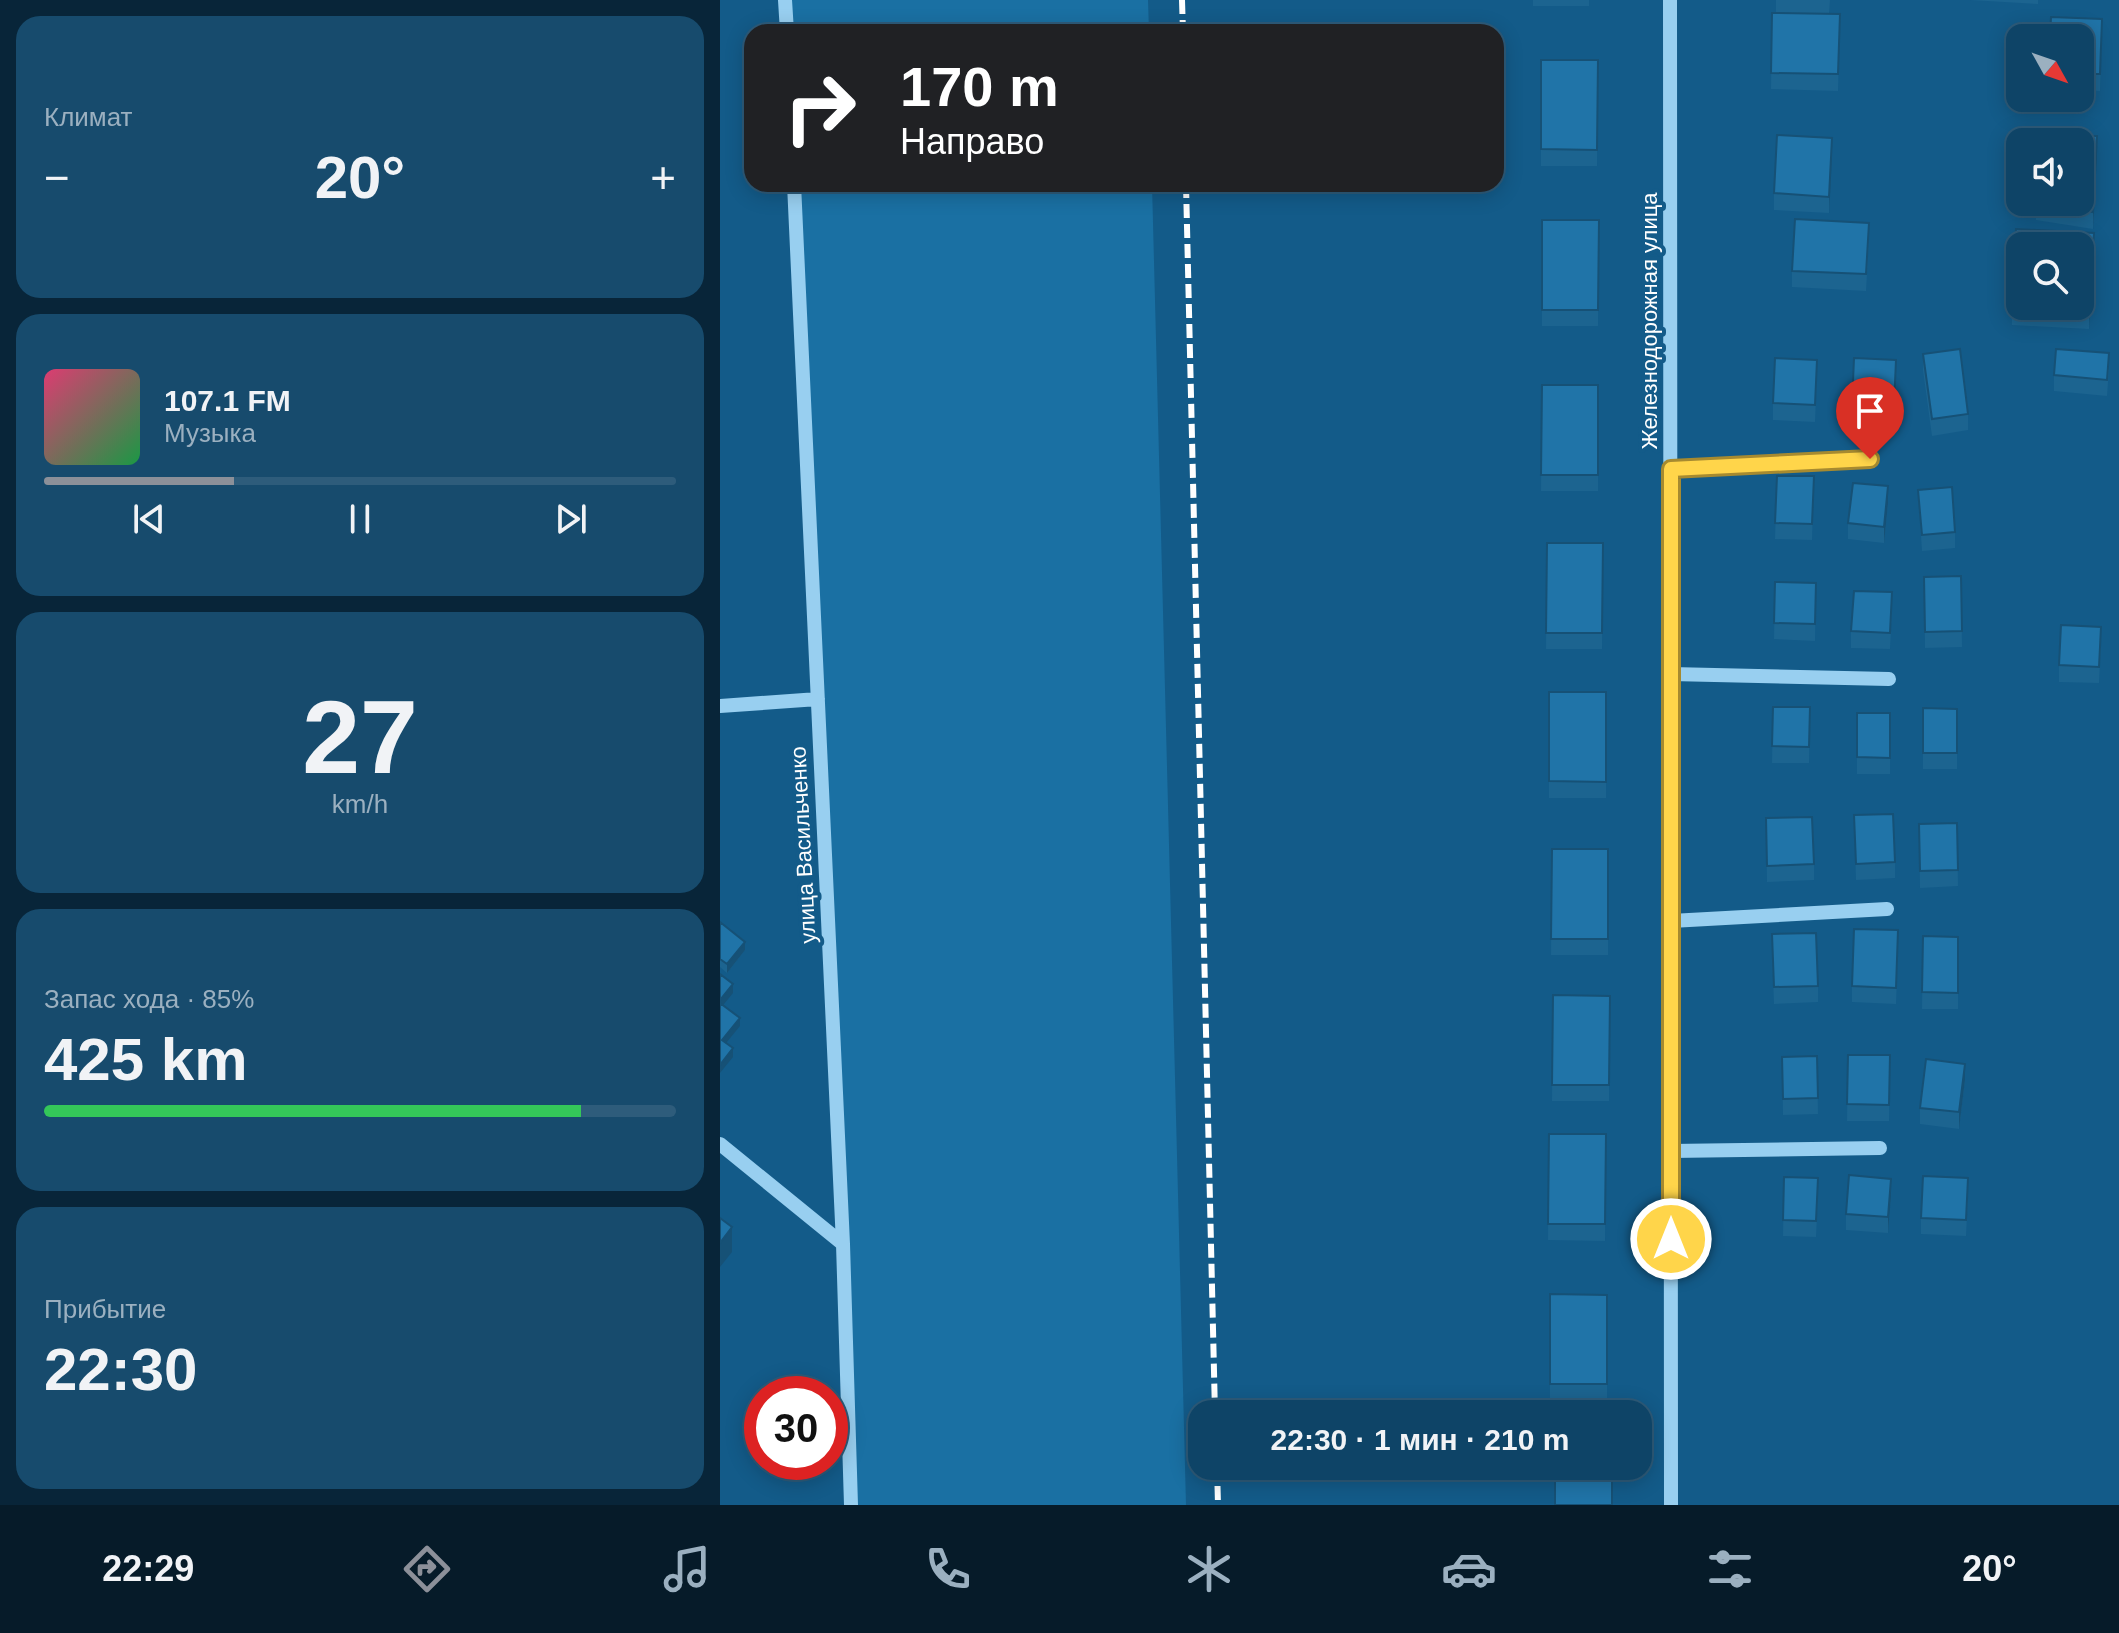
<!DOCTYPE html>
<html lang="ru">
<head>
<meta charset="utf-8">
<style>
	:root { --surface:#0e4467; --page:#174b6d; --text:#f1f3f6; --muted:#9bb0c0; --line:#2e5c7b; --accent:#8c9099 }
	body { margin:0; font-family:Helvetica,sans-serif; background:var(--page); color:var(--text); height:100vh; display:flex; flex-direction:column; font-size:30px; white-space:nowrap }
	* { box-sizing:border-box; margin:0 }
	p { font-size:26px; color:var(--muted) }
	.icon { flex:none; width:44px; height:44px; fill:none; stroke:currentColor; stroke-width:2; stroke-linecap:round; stroke-linejoin:round }
	.map { position:relative; flex:1; overflow:hidden }
	.details { display:flex; flex-direction:column; gap:16px; padding:16px; background:#082539; width:720px }
	.details>* { flex:none }
	.guide { position:absolute; left:24px; top:24px; width:760px; height:168px; border-radius:24px; box-shadow:0 4px 20px #0003,0 0 0 2px var(--line); background:#202124; color:#fff; overflow:hidden }
	.needle { width:52px; rotate:130deg }
	.buttons { position:absolute; left:1286px; top:24px; display:grid; gap:16px }
	.buttons a { display:grid; place-items:center; width:88px; height:88px; border-radius:16px; background:var(--surface); box-shadow:0 4px 20px #0003,0 0 0 2px var(--line); font-size:40px }
	.speed { position:absolute; left:24px; top:1376px; display:flex; gap:16px; font-size:40px; font-weight:700; text-align:center }
	.speed>* { display:grid; place-content:center; width:104px; height:104px; border-radius:50%; background:var(--surface); box-shadow:0 4px 20px #0003,0 0 0 2px var(--line); line-height:1 }
	.speed .limit { border:12px solid #d22; background:#fff; color:#111 }
	.pin { position:absolute; display:grid; place-items:center; width:68px; height:68px; color:#fff; margin:-82px -34px; border-radius:50% 50% 50% 0; rotate:-45deg; box-shadow:0 0 8px #0007 }
	.pin .icon { rotate:45deg }
	.me { position:absolute; width:88px; margin:-44px; rotate:0deg; stroke-linejoin:round; filter:drop-shadow(0 0 6px #0008) }
	.turn { display:flex; align-items:center; gap:28px; height:168px; padding:0 24px; font-size:36px }
	.turn .icon { width:104px; height:104px; stroke-width:2.5 }
	.turn b { display:block; font-size:56px; line-height:68px }
	.big { font-size:60px; font-weight:800; line-height:1.1 }
	.details .card { flex:1; display:flex; flex-direction:column; justify-content:center; gap:12px; min-width:0; padding:0 28px; border-radius:24px; background:var(--page) }
	.details .dial { align-items:center; gap:0 }
	.dial b { font-size:104px; line-height:1 }
	.song { display:flex; align-items:center; gap:24px }
	.cover { width:96px; height:96px; border-radius:12px; background:linear-gradient(135deg,hsl(340 70% 55%),hsl(140 70% 35%)) }
	.played { height:8px; border-radius:4px; background:linear-gradient(90deg,var(--accent) 30%,var(--line) 30%) }
	.keys { display:flex; justify-content:space-around; direction:ltr }
	.heat { display:flex; justify-content:space-between; align-items:center; font-size:44px; direction:ltr }
	.charge { height:12px; border-radius:6px; background:linear-gradient(90deg,#34c759 85%,var(--line) 0) }
	.trip { position:absolute; left:468px; top:1400px; width:464px; height:80px; border-radius:24px; background:var(--surface); box-shadow:0 4px 20px #0003,0 0 0 2px var(--line); font-weight:800; line-height:80px; text-align:center }
	.menu { display:flex; height:128px; justify-content:space-around; align-items:center; background:#061b29; color:var(--muted) }
	.menu .icon { width:56px; height:56px }
	.menu .on { color:var(--accent) }
	.menu b { font-size:36px; color:var(--text) }
	main { display:flex; flex:1; min-height:0 }
	.map>svg:first-child { display:block }
</style>
</head>
<body>
<main>
<section class="details">
<div class="card"><p>Климат</p>
<div class="heat"><a>−</a><b class="big">20°</b><a>+</a></div>
</div>
<div class="card">
<div class="song"><i class="cover"></i><div><b>107.1 FM</b><p>Музыка</p></div></div>
<div class="played"></div>
<div class="keys"><svg class="icon" aria-label="previous" viewBox="0 0 24 24"><path d="M18 5L8 12l10 7zM5 5v14"/></svg><svg class="icon" aria-label="pause" viewBox="0 0 24 24"><path d="M8 5v14M16 5v14"/></svg><svg class="icon" aria-label="next" viewBox="0 0 24 24"><path d="M6 5l10 7-10 7zM19 5v14"/></svg></div>
</div>
<div class="card dial"><b>27</b><p>km/h</p></div>
<div class="card"><p>Запас хода · 85%</p><b class="big">425 km</b><div class="charge"></div></div>
<div class="card"><p>Прибытие</p><b class="big">22:30</b></div>
</section>
<div class="map">
<svg width="1399" height="1505" viewBox="0 0 1399 1505">
	<rect width="100%" height="100%" fill="#135b89"/>
	<path fill="#1a70a3" d="M 62,0 L 428,0 L 429,32 L 64,32 Z
		M 72,184 L 432,184 L 466,1505 L 129,1505 Z"/>
	<g fill="none" stroke-linecap="round" stroke-linejoin="round">
		<path stroke="#98cff0" stroke-width="14" d="M 65,0 L 67,32
			M 950,0 L 951,1505
			M 74,184 L 123,1244 L 131,1505
			M 951,469 L 1150,459
			M 951,674 L 1169,679
			M 0,706 L 98,699
			M 951,921 L 1167,909
			M 0,1144 L 123,1244
			M 951,1151 L 1160,1148"/>
		<path stroke="#fff" stroke-width="6" stroke-dasharray="14 6" stroke-linecap="butt" d="M 462,0 L 463,32
			M 466,184 L 495,1414
			M 497,1466 L 498,1505"/>
	</g>
	<path fill="#1c6490" d="M 813,0 L 869,0 L 869,6 L 813,6 Z
		M 1056,0 L 1110,0 L 1109,14 L 1120,14 L 1118,91 L 1051,89 L 1052,13 L 1056,13 Z
		M 1250,0 L 1318,0 L 1318,4 Z
		M 1382,35 L 1380,91 L 1360,90 L 1360,38 Z
		M 821,60 L 878,60 L 877,166 L 821,166 Z
		M 1377,152 L 1373,229 L 1316,220 L 1316,202 Z
		M 1112,154 L 1109,213 L 1054,210 L 1054,193 Z
		M 822,220 L 879,220 L 878,326 L 822,326 Z
		M 1149,239 L 1146,291 L 1072,287 L 1072,271 Z
		M 1374,249 L 1369,329 L 1292,325 L 1292,309 Z
		M 1203,354 L 1248,414 L 1248,430 L 1212,436 L 1203,370 Z
		M 1389,369 L 1387,396 L 1334,391 L 1334,375 Z
		M 1097,376 L 1095,422 L 1053,420 L 1053,403 Z
		M 1176,376 L 1174,423 L 1132,421 L 1132,405 Z
		M 822,385 L 878,385 L 878,491 L 821,491 Z
		M 1057,476 L 1094,476 L 1092,540 L 1055,539 Z
		M 1198,490 L 1235,532 L 1235,548 L 1202,551 Z
		M 1168,503 L 1164,543 L 1128,539 L 1128,523 Z
		M 827,543 L 883,543 L 882,649 L 826,649 Z
		M 1241,576 L 1242,647 L 1205,648 L 1204,577 Z
		M 1055,582 L 1096,583 L 1095,641 L 1054,639 Z
		M 1172,608 L 1170,649 L 1131,648 L 1131,631 Z
		M 1381,643 L 1379,683 L 1339,682 L 1339,665 Z
		M 829,692 L 886,692 L 886,798 L 829,798 Z
		M 1053,707 L 1090,707 L 1089,763 L 1052,763 Z
		M 1203,708 L 1237,709 L 1237,769 L 1203,769 Z
		M 1137,713 L 1170,713 L 1170,774 L 1137,774 Z
		M 1134,815 L 1175,862 L 1175,878 L 1136,880 Z
		M 1046,818 L 1094,864 L 1094,880 L 1047,882 Z
		M 1237,823 L 1238,886 L 1200,888 L 1199,824 Z
		M 832,849 L 888,849 L 888,955 L 831,955 Z
		M 0,922 L 25,950 L 7,973 L 0,967 Z
		M 1203,936 L 1238,937 L 1238,1009 L 1202,1009 Z
		M 1178,947 L 1176,1004 L 1132,1002 L 1132,986 Z
		M 1052,950 L 1098,986 L 1098,1002 L 1054,1004 Z
		M 833,995 L 890,996 L 889,1101 L 832,1101 Z
		M 1128,1055 L 1170,1055 L 1169,1121 L 1127,1121 Z
		M 1097,1056 L 1098,1114 L 1063,1115 L 1062,1057 Z
		M 1245,1080 L 1239,1129 L 1200,1124 L 1200,1108 Z
		M 829,1134 L 886,1134 L 885,1241 L 828,1240 Z
		M 1064,1177 L 1098,1194 L 1096,1237 L 1063,1236 Z
		M 1248,1194 L 1246,1236 L 1201,1234 L 1201,1218 Z
		M 1171,1195 L 1168,1233 L 1126,1230 L 1126,1214 Z
		M 830,1294 L 887,1295 L 887,1401 L 830,1401 Z"/>
	<path fill="#165176" d="M 1377,136 L 1377,152 L 1373,229 L 1373,212 Z
		M 1112,138 L 1112,154 L 1109,213 L 1109,197 Z
		M 1374,233 L 1374,249 L 1369,329 L 1369,313 Z
		M 1168,486 L 1168,503 L 1164,543 L 1164,527 Z
		M 25,942 L 25,950 L 7,973 L 7,964 Z
		M 13,984 L 13,993 L 0,1009 L 0,1000 Z
		M 20,1018 L 20,1026 L 2,1048 L 2,1040 Z
		M 13,1048 L 13,1057 L 0,1073 L 0,1065 Z
		M 1245,1064 L 1245,1080 L 1239,1129 L 1239,1112 Z
		M 1171,1179 L 1171,1195 L 1168,1233 L 1168,1217 Z
		M 12,1227 L 12,1252 L 0,1267 L 0,1243 Z"/>
	<path fill="#2074a8" stroke="#165176" stroke-width="2" fill-rule="evenodd" d="M 1052,13 L 1120,14 L 1118,74 L 1051,73 Z
		M 1331,17 L 1382,19 L 1380,74 L 1360,74 L 1360,38 L 1330,38 Z
		M 821,60 L 878,60 L 877,150 L 821,149 Z
		M 1057,135 L 1112,138 L 1109,197 L 1054,193 Z
		M 1320,136 L 1377,136 L 1373,212 L 1316,204 L 1316,202 L 1360,202 L 1360,142 L 1319,142 Z
		M 1075,219 L 1149,223 L 1146,274 L 1072,271 Z
		M 822,220 L 879,220 L 878,310 L 822,310 Z
		M 1296,229 L 1374,233 L 1369,313 L 1292,309 ZM 1300,246 L 1360,246 L 1360,306 L 1300,306 Z
		M 1240,349 L 1248,414 L 1212,419 L 1203,354 Z
		M 1336,349 L 1389,353 L 1387,380 L 1334,375 Z
		M 1055,358 L 1097,360 L 1095,405 L 1053,403 Z
		M 1134,358 L 1176,360 L 1174,406 L 1132,405 Z
		M 822,385 L 878,385 L 878,475 L 821,475 Z
		M 1057,476 L 1094,476 L 1092,524 L 1055,523 Z
		M 1133,483 L 1168,486 L 1164,527 L 1128,523 Z
		M 1232,487 L 1235,532 L 1202,535 L 1198,490 Z
		M 827,543 L 883,543 L 882,633 L 826,633 Z
		M 1241,576 L 1242,631 L 1205,632 L 1204,577 Z
		M 1055,582 L 1096,583 L 1095,624 L 1054,623 Z
		M 1134,591 L 1172,592 L 1170,633 L 1131,631 Z
		M 1341,625 L 1381,627 L 1379,667 L 1339,665 Z
		M 829,692 L 886,692 L 886,782 L 829,781 Z
		M 1053,707 L 1090,707 L 1089,747 L 1052,746 Z
		M 1203,708 L 1237,709 L 1237,753 L 1203,753 Z
		M 1137,713 L 1170,713 L 1170,758 L 1137,757 Z
		M 1173,814 L 1175,862 L 1136,864 L 1134,815 Z
		M 1092,817 L 1094,864 L 1047,866 L 1046,818 Z
		M 1237,823 L 1238,870 L 1200,871 L 1199,824 Z
		M 832,849 L 888,849 L 888,939 L 831,939 Z
		M 0,922 L 25,942 L 7,964 L 0,959 Z
		M 1134,929 L 1178,930 L 1176,988 L 1132,986 Z
		M 1096,933 L 1098,986 L 1054,987 L 1052,934 Z
		M 1203,936 L 1238,937 L 1238,993 L 1202,992 Z
		M 0,974 L 13,984 L 0,1000 Z
		M 833,995 L 890,996 L 889,1085 L 832,1085 Z
		M 0,1003 L 20,1018 L 2,1040 L 13,1048 L 0,1065 Z
		M 1128,1055 L 1170,1055 L 1169,1105 L 1127,1104 Z
		M 1097,1056 L 1098,1098 L 1063,1099 L 1062,1057 Z
		M 1206,1059 L 1245,1064 L 1239,1112 L 1200,1108 Z
		M 829,1134 L 886,1134 L 885,1224 L 828,1224 Z
		M 1129,1175 L 1171,1179 L 1168,1217 L 1126,1214 Z
		M 1203,1176 L 1248,1178 L 1246,1220 L 1201,1218 Z
		M 1064,1177 L 1098,1178 L 1096,1221 L 1063,1220 Z
		M 0,1218 L 12,1227 L 0,1243 Z
		M 830,1294 L 887,1295 L 887,1384 L 830,1384 Z
		M 835,1466 L 892,1466 L 892,1505 L 835,1505 Z"/>
	<g fill="none" stroke-linecap="round" stroke-linejoin="round">
		<defs>
			<path id="route" d="M 951,1239 L 951,469 L 1150,459"/>
		</defs>
		<use href="#route" stroke="#a68a30" stroke-width="20"/>
		<use href="#route" stroke="#ffd54a" stroke-width="14"/>
	</g>
	<g text-anchor="middle" dominant-baseline="central" stroke-width="8" stroke-linejoin="round" paint-order="stroke">
		<g font-size="22" fill="#fff" stroke="#135b89">
			<text transform="translate(929 321) rotate(-90)">Железнодорожная улица</text>
			<text transform="translate(83 845) rotate(-93)">улица Васильченко</text>
		</g>
	</g>
</svg>
<div class="buttons">
<a><svg class="needle" viewBox="-14 -14 28 28"><path d="M0-13l5 13h-10z" fill="#e53935"/><path d="M0 13l5-13h-10z" fill="#9bb0c0"/></svg></a>
<a><svg class="icon" aria-label="sound" viewBox="0 0 24 24"><path d="M4 9h4l5-4v14l-5-4H4zM17 9q2 3 0 6"/></svg></a>
<a><svg class="icon" aria-label="search" viewBox="0 0 24 24"><circle cx="10" cy="10" r="6"/><path d="M15 15l6 6"/></svg></a>
</div>
<div class="speed"><div class="limit">30</div></div>
<div class="pin" style="left:1150px;top:459px;background:#d93025"><svg class="icon" aria-label="arrive" viewBox="0 0 24 24"><path d="M6 21V4h12l-3 4 3 4H6"/></svg></div>
<svg class="me" style="left:951px;top:1239px" viewBox="-20 -20 40 40"><circle r="17" fill="#ffd54a" stroke="#fff" stroke-width="3"/><path d="M0-11L8 9 0 5-8 9z" fill="#fff"/></svg>
<div class="trip">22:30 · 1 мин · 210 m</div>
<div class="guide">
<div class="turn"><svg class="icon" aria-label="right" viewBox="0 0 24 24"><path d="M7 20v-9h11M14 6l5 5-5 5"/></svg><div><b>170 m</b>Направо</div></div>
</div>
</div>
</main>
<nav class="menu">
<b>22:29</b>
<svg class="icon on" aria-label="directions" viewBox="0 0 24 24"><path d="M12 3l9 9-9 9-9-9zM9 14v-3h6M13 9l2 2-2 2"/></svg>
<svg class="icon" aria-label="music" viewBox="0 0 24 24"><path d="M9 18V5l10-2v13"/><circle cx="6" cy="18" r="3"/><circle cx="16" cy="16" r="3"/></svg>
<svg class="icon" aria-label="phone" viewBox="0 0 24 24"><path d="M5 4h4l2 5-3 2q2 4 5 5l2-3 5 2v4C11 20 4 13 5 4z"/></svg>
<svg class="icon" aria-label="climate" viewBox="0 0 24 24"><path d="M12 3v18M4 7l16 10M4 17L20 7"/></svg>
<svg class="icon" aria-label="car" viewBox="0 0 24 24"><path d="M5 17H2v-5l4-1 3-4h7l3 4 3 1v5h-3M9 17h6M6 11h13"/><circle cx="7" cy="17" r="2"/><circle cx="17" cy="17" r="2"/></svg>
<svg class="icon" aria-label="filters" viewBox="0 0 24 24"><path d="M4 7h16M4 17h16"/><circle cx="9" cy="7" r="2"/><circle cx="15" cy="17" r="2"/></svg>
<b>20°</b>
</nav>
</body>
</html>
